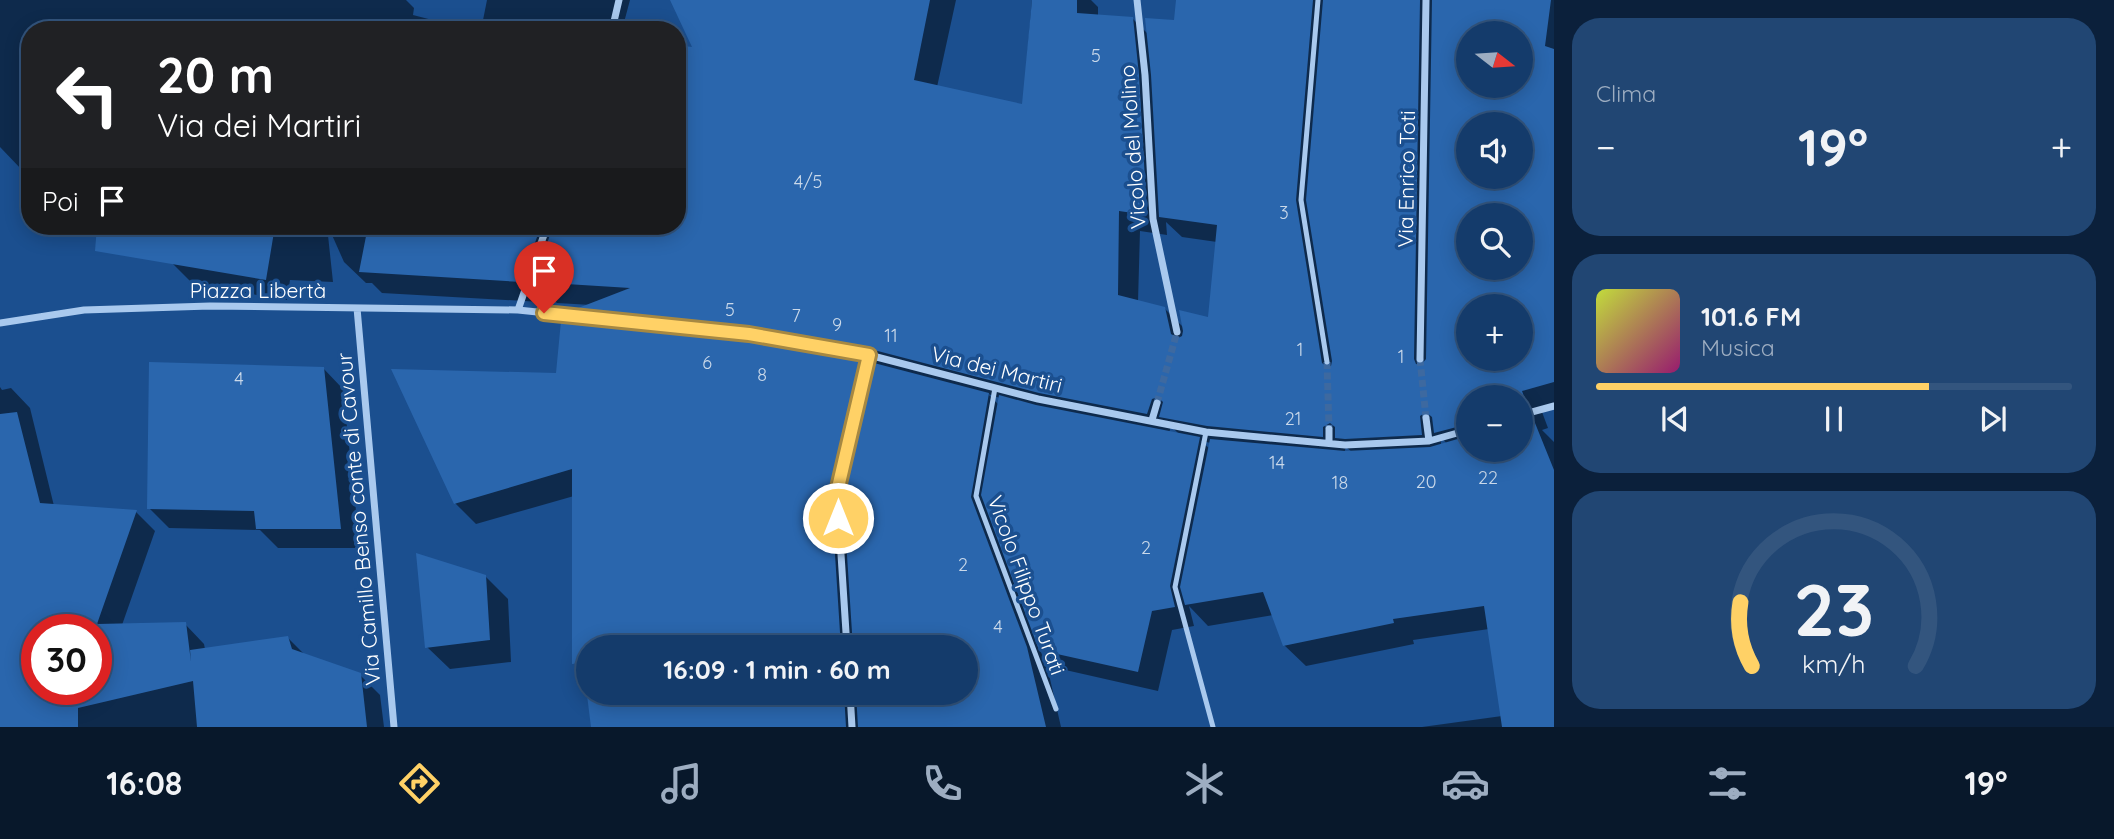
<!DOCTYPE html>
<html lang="it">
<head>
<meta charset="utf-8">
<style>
	:root { --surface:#143b6b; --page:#214673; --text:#f1f3f6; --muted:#9dadc1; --line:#33557e; --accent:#ffd166 }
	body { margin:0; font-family:Quicksand,sans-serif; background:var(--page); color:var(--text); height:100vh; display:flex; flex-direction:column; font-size:26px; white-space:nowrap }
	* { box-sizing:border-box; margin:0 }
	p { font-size:23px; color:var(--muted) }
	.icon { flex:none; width:38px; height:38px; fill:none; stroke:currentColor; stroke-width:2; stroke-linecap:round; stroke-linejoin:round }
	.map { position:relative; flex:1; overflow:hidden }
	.drawer { display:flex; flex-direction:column; gap:18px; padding:18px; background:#0b203b; width:560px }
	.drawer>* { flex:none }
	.top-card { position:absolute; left:21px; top:21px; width:665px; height:214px; border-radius:28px; box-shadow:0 4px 18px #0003,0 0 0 2px var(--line); background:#202124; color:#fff; overflow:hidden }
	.needle { width:46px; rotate:107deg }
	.tools { position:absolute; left:1456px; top:21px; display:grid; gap:14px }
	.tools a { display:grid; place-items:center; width:77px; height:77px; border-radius:50%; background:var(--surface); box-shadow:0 4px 18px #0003,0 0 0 2px var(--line); font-size:35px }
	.speed { position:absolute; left:21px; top:614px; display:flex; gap:14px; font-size:35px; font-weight:700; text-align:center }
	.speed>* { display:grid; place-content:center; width:91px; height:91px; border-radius:50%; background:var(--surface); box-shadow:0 4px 18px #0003,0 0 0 2px var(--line); line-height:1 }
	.speed .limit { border:10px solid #d22; background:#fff; color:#111 }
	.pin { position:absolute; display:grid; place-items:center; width:60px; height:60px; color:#fff; margin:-72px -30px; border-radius:50% 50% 50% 0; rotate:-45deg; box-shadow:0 0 7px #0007 }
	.pin .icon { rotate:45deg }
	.me { position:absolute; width:77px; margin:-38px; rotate:0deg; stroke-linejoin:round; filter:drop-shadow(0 0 5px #0008) }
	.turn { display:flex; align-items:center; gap:24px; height:147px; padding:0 21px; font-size:32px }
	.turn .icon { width:91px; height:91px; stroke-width:2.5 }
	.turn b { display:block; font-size:49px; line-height:60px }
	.then { display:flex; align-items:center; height:66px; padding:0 21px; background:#0003; gap:14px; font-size:26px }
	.big { font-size:52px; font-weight:800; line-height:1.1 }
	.drawer .widget { flex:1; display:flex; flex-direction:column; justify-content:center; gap:10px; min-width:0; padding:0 24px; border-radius:28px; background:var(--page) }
	.drawer .dial { align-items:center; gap:0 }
	.dial svg { height:182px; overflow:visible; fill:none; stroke:var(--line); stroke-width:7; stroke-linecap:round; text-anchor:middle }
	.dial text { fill:var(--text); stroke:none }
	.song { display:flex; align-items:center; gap:21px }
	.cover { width:84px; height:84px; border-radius:10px; background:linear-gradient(135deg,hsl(70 70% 55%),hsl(320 70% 35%)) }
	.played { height:7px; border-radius:4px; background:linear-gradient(90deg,var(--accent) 70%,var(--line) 70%) }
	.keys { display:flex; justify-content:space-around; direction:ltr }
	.heat { display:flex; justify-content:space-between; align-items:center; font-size:38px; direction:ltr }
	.trip { position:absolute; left:576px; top:635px; width:402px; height:70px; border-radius:35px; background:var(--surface); box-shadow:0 4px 18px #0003,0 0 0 2px var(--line); font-weight:800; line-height:70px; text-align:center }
	.dock { display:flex; height:112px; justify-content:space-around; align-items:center; background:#08182b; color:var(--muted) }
	.dock .icon { width:49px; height:49px }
	.dock .current { color:var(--accent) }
	.dock b { font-size:32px; color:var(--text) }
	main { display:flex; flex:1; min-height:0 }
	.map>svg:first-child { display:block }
</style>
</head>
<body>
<main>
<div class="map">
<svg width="1554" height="727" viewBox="0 0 1554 727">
	<rect width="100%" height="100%" fill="#1b4f8f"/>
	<path fill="#0007" fill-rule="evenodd" d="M 0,0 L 406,0 L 414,8 L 413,15 L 471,30 L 30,30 L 30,183 L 21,174 L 22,170 L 0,147 Z
		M 487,0 L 630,0 L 622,30 L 481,30 Z
		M 833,0 L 956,0 L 937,87 L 1023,106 L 1032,0 L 1091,0 L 1098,7 L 1098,16 L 1132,18 L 1149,35 L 1175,21 L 1178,0 L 1554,0 L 1554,409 L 1542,412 L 1548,428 L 1542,430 L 1554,442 L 1554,727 L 1422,727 L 1502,716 L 1489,629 L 1413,640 L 1414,644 L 1306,666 L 1284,645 L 1273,615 L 1208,626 L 1189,606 L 1194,626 L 1172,630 L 1158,691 L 1061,669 L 1039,647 L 1048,670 L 1061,727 L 593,727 L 588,693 L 966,693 L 966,648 L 588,648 L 588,690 L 586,676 L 574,663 L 574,496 L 476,524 L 455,503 L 557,375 L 592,326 L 576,310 L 591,305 L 557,303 L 546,292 L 542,302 L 382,293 L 372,283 L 366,283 L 344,262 L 328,226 L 677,226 ZM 1468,33 L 1521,33 L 1521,86 L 1468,86 ZM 1468,124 L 1521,124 L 1521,177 L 1468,177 ZM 1468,215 L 1521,215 L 1521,268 L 1468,268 ZM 1166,222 L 1182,237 L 1217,242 L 1210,320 L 1184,328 L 1164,308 L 1138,302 L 1140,231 L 1167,235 ZM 1468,306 L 1521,306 L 1521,359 L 1468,359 ZM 864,364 L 874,366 L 873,374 ZM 988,394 L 1000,398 L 999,405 ZM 1468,397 L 1521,397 L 1521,450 L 1468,450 ZM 1171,426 L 1180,435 L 1169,433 ZM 1441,437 L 1447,444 L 1441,446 ZM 1201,441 L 1211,443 L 1210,449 ZM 1346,447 L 1352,452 L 1344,453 Z
		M 179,226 L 327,226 L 333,282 L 290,280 L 287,300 L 193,284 L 172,263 Z
		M 323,368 L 343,389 L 360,548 L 278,548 L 260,530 L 169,528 L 149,508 Z
		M 0,387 L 2,390 L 11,388 L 30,408 L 54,506 L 136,512 L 155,531 L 122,625 L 185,624 L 204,644 L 205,649 L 288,638 L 306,656 L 360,675 L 380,695 L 384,727 L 0,727 ZM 37,630 L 96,630 L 96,690 L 37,690 Z
		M 485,576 L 508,599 L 511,662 L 450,669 L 427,647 Z"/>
	<path fill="#2a66ad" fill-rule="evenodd" d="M 670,0 L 930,0 L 914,80 L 1022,104 L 1032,0 L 1077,0 L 1077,13 L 1133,17 L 1139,75 L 1147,215 L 1119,211 L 1118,295 L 1165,307 L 1171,334 L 1178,338 L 1182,336 L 1183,331 L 1179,310 L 1208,317 L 1217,225 L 1159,217 L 1151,75 L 1145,18 L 1174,20 L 1176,0 L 1313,0 L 1296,200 L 1322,363 L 1327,367 L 1331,366 L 1332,361 L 1306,200 L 1323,0 L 1420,0 L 1414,359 L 1416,364 L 1421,365 L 1426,359 L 1432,0 L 1551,0 L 1545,46 L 1554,49 L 1554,382 L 1522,391 L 1528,407 L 1521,409 L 1521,397 L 1468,397 L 1468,424 L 1434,433 L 1432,417 L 1426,412 L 1420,416 L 1422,435 L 1345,439 L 1335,438 L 1335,427 L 1330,423 L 1323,427 L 1323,437 L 1207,426 L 1159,417 L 1163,402 L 1158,397 L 1152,399 L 1147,414 L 1039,393 L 870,349 L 750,328 L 573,310 L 630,288 L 534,282 L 553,226 L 677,226 L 677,45 L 692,47 ZM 1468,33 L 1521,33 L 1521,86 L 1468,86 ZM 1468,124 L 1521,124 L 1521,177 L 1468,177 ZM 1468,215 L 1521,215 L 1521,268 L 1468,268 ZM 1468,306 L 1521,306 L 1521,359 L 1468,359 Z
		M 97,226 L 275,226 L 266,280 L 95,251 Z
		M 368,226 L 541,226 L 521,282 L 359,272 Z
		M 561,321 L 748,340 L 862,360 L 831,492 L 841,648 L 588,648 L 588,693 L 844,693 L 846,727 L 591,727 L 583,663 L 572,664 L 572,469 L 454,504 L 391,369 L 556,373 Z
		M 149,362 L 324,367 L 341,529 L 256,529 L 254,511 L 147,509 Z
		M 874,363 L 989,393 L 971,497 L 1027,647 L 1046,727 L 858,727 L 856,693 L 966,693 L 966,648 L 853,648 L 843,493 Z
		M 999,395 L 1036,405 L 1200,437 L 1170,586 L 1175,607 L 1152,611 L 1138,672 L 1039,650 L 981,495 Z
		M 17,412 L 40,503 L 137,510 L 97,624 L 186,622 L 191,662 L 190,650 L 288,636 L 292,649 L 361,673 L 367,727 L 197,727 L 193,681 L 78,708 L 78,727 L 0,727 L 0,414 ZM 37,630 L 96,630 L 96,690 L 37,690 Z
		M 1533,418 L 1554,470 L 1554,727 L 1502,727 L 1484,606 L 1393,619 L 1394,623 L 1283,646 L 1263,592 L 1185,605 L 1180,587 L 1210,439 L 1345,451 L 1430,447 L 1468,436 L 1468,450 L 1521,450 L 1521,421 Z
		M 416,553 L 486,575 L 490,640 L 425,648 Z"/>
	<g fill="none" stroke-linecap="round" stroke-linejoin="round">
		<path stroke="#3d69a0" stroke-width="7" stroke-dasharray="7 3.5" stroke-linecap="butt" d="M 1420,359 L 1426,418
			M 1327,362 L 1329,429
			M 1157,403 L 1177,332"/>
		<path stroke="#a9c9ee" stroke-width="5" d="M 1318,0 L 1301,200 L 1327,362
			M 995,388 L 976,496 L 1056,709
			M 1206,432 L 1175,587 L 1213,727"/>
		<path stroke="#a9c9ee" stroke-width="7" d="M 1137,0 L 1145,75 L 1153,219 L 1177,332
			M 612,30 L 619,0
			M 357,308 L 394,727
			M 518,310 L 547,226
			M 0,323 L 84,310 L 210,306 L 518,310 L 749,334 L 869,355 L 1038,399 L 1206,432 L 1345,445 L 1429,441 L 1468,430
			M 1420,359 L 1426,0
			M 1521,415 L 1554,406
			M 1426,418 L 1429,441
			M 1152,420 L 1157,403
			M 1329,443 L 1329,429
			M 847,648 L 837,492 L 869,355
			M 850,693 L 852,727"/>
	</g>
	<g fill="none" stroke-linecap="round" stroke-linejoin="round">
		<defs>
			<path id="route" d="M 544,313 L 749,334 L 869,355 L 837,492 L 838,518"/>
		</defs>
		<use href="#route" stroke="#a68842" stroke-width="18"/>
		<use href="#route" stroke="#ffd166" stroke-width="12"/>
	</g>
	<g text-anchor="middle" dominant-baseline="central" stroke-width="7" stroke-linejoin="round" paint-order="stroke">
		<g font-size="18" fill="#cad9ea">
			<text x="1096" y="55">5</text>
			<text x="808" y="181">4/5</text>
			<text x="1284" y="212">3</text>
			<text x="730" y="309">5</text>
			<text x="796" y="315">7</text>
			<text x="837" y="324">9</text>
			<text x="891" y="335">11</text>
			<text x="1300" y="349">1</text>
			<text x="1401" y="356">1</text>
			<text x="707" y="362">6</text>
			<text x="762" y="374">8</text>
			<text x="239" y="378">4</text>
			<text x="1293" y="418">21</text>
			<text x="1277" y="462">14</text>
			<text x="1488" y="477">22</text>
			<text x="1426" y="481">20</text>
			<text x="1340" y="482">18</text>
			<text x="1146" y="547">2</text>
			<text x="963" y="564">2</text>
			<text x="998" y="626">4</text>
		</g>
		<g font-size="21" fill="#fff" stroke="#1b4f8f">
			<text transform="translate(1132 147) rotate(-94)">Vicolo del Molino</text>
			<text transform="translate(1406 179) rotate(-89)">Via Enrico Toti</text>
			<text x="258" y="290">Piazza Libertà</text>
			<text transform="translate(997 369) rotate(14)">Via dei Martiri</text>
			<text transform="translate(358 519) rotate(-95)">Via Camillo Benso conte di Cavour</text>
			<text transform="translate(1027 585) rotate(70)">Vicolo Filippo Turati</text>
		</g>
	</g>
</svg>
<div class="tools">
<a><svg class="needle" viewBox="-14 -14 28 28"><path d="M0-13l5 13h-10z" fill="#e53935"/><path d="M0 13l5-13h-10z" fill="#9dadc1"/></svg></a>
<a><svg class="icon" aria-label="sound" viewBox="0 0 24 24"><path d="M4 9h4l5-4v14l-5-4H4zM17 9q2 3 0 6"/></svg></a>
<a><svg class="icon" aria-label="search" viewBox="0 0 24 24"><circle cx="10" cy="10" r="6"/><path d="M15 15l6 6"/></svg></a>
<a>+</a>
<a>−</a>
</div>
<div class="speed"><div class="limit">30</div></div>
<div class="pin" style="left:544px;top:313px;background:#d93025"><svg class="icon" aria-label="arrive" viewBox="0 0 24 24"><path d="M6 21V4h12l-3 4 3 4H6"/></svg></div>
<svg class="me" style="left:838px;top:518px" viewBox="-20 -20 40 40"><circle r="17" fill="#ffd166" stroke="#fff" stroke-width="3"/><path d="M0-11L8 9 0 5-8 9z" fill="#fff"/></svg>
<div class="trip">16:09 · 1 min · 60 m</div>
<div class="top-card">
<div class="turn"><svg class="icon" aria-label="left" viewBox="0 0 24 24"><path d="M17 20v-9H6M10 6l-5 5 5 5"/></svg><div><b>20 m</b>Via dei Martiri</div></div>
<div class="then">Poi<svg class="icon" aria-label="arrive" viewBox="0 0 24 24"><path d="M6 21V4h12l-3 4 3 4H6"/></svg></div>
</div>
</div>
<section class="drawer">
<div class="widget"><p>Clima</p>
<div class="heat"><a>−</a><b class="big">19°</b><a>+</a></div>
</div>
<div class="widget">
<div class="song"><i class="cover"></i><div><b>101.6 FM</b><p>Musica</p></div></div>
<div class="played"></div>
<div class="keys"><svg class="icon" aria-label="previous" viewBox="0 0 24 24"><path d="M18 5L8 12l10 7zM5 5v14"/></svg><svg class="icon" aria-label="pause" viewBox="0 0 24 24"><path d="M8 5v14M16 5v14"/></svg><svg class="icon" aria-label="next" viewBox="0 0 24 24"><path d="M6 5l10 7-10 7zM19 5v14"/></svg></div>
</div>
<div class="widget dial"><svg viewBox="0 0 100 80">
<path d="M14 69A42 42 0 1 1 86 69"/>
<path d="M14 69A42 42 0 0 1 9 41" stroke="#ffd166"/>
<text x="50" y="56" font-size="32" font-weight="700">23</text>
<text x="50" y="72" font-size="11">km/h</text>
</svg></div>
</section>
</main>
<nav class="dock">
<b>16:08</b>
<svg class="icon current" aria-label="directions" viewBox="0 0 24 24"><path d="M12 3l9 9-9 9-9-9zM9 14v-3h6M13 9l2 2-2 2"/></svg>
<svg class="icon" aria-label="music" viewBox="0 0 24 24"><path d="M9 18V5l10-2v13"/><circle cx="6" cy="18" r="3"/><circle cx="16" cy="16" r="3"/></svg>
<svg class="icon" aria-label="phone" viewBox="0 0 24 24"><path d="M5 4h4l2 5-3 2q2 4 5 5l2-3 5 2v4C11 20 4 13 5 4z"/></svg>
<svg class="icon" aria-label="climate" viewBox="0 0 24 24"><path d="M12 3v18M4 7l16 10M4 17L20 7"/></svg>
<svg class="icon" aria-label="car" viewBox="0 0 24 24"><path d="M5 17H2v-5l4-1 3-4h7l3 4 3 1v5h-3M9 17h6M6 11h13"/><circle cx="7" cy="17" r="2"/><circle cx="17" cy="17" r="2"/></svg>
<svg class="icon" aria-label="filters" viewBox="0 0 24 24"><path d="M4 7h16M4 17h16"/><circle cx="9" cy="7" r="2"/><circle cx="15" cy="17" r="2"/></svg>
<b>19°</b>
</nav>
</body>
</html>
